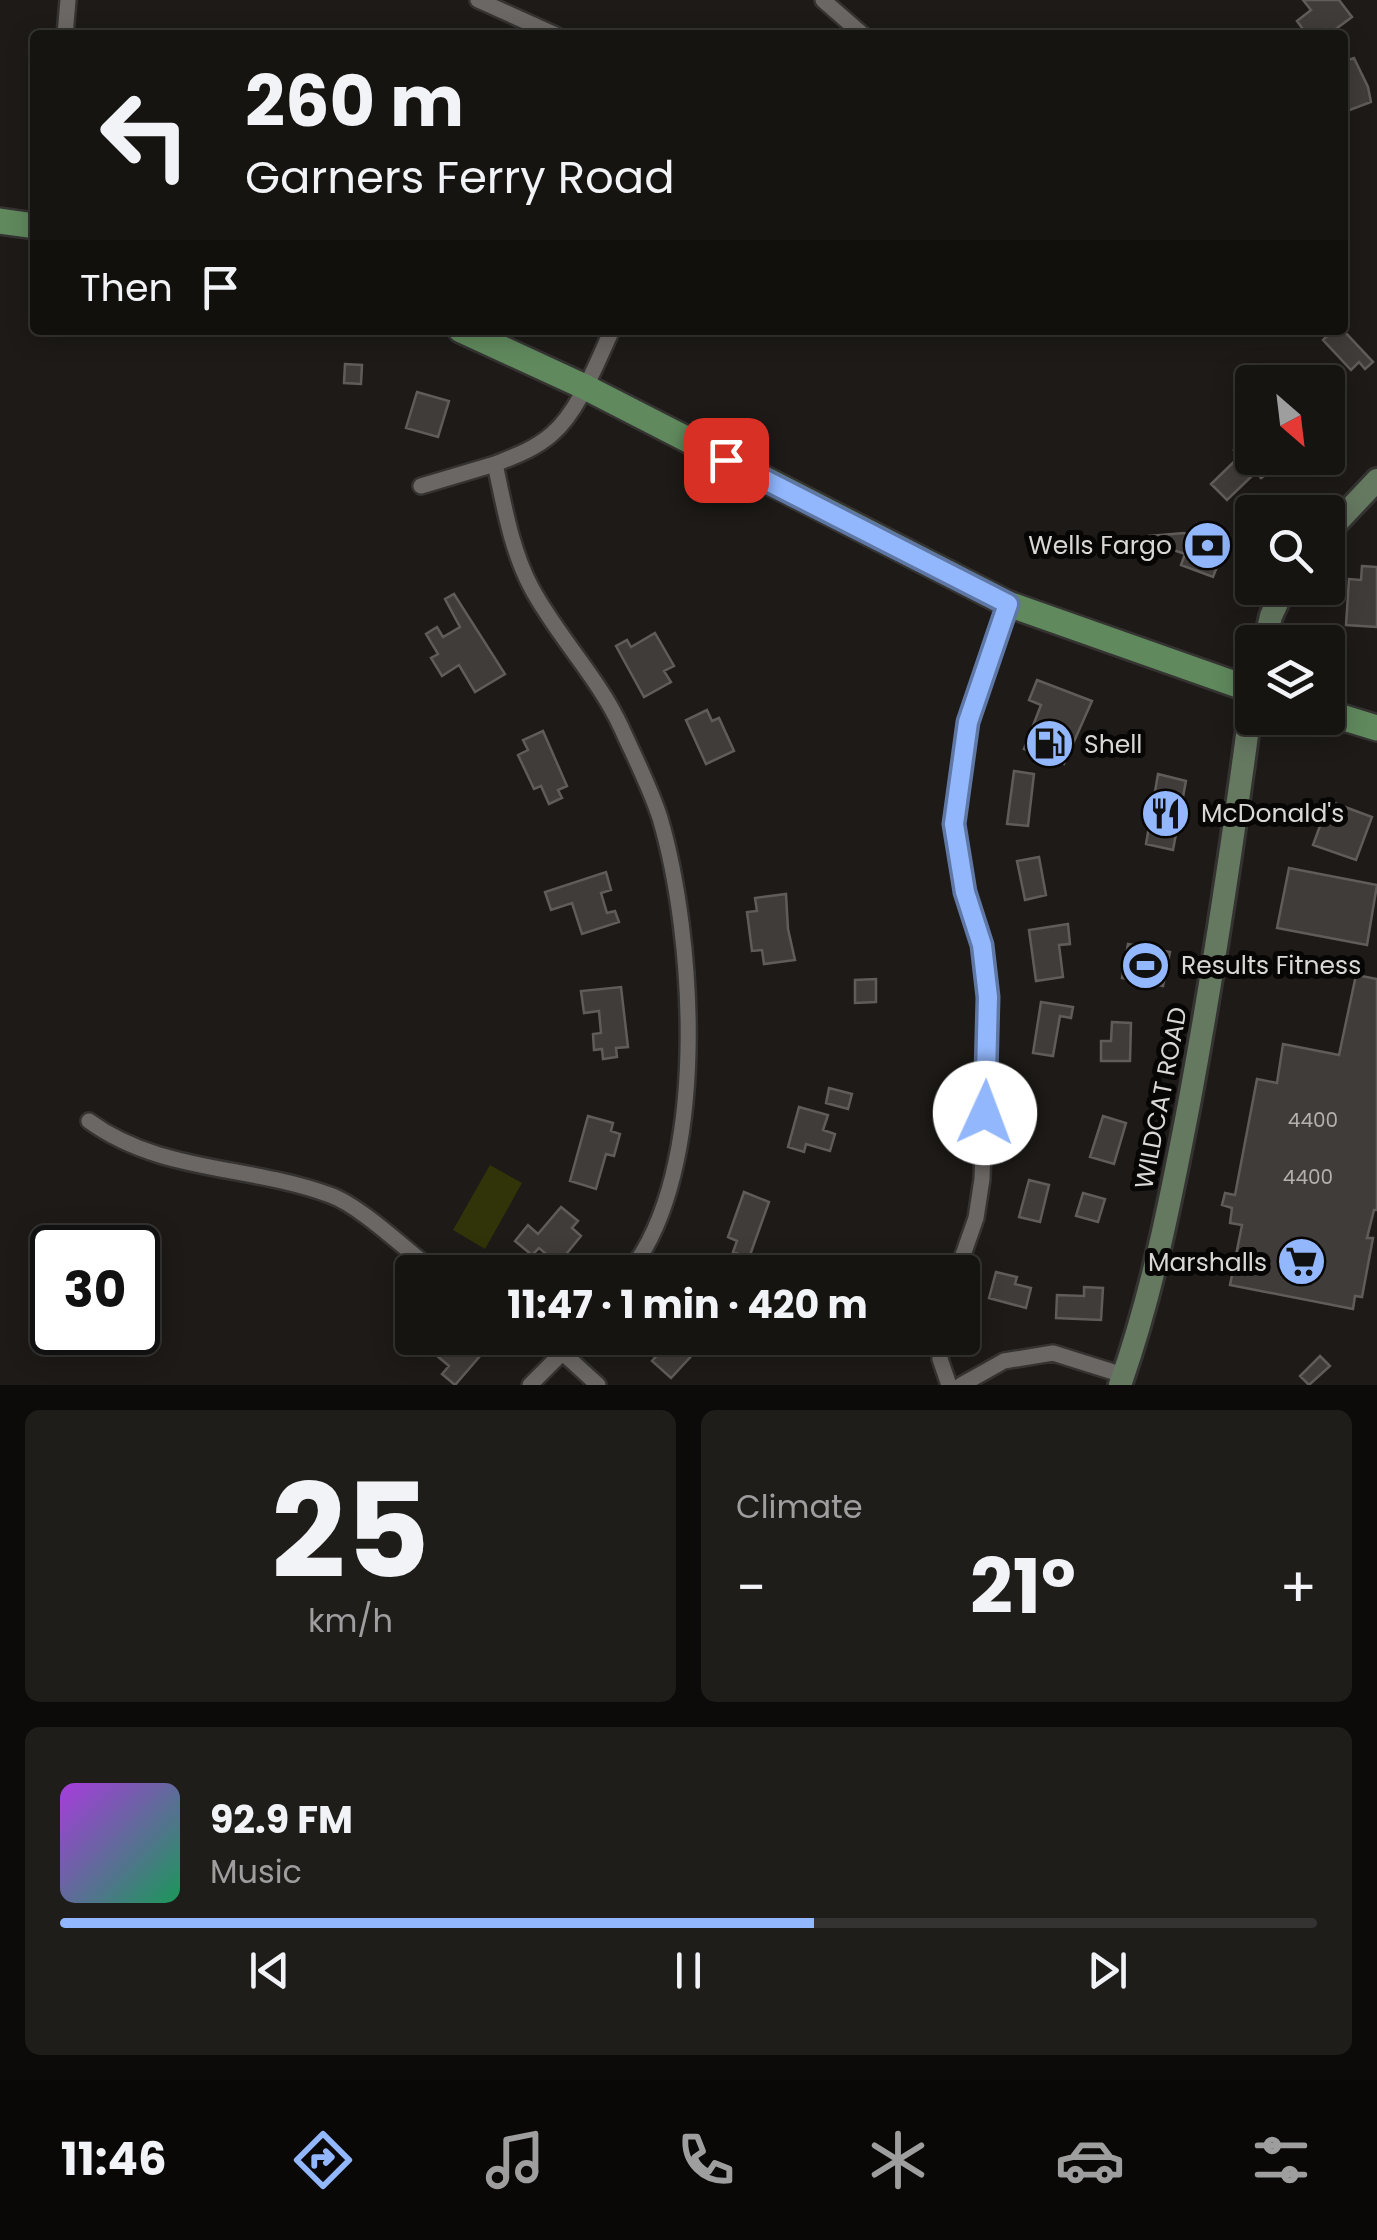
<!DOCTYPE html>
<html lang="en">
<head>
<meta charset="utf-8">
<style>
	:root { --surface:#161411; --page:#1f1d1a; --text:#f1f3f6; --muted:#9e9e9f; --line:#353331; --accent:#92b7fd }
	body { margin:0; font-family:Poppins,sans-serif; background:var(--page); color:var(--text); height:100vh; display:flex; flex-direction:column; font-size:38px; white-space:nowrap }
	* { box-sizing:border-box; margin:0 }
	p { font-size:32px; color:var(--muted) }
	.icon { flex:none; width:55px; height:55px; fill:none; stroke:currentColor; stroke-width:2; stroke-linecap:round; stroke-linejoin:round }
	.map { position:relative; height:1385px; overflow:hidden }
	.sheet { display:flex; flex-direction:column; gap:25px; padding:25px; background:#0c0b09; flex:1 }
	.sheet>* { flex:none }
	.banner { position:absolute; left:30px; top:30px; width:1318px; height:305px; border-radius:10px; box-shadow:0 5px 25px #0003,0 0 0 2px var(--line); background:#161411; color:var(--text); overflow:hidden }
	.needle { width:65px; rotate:152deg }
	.fabs { position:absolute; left:1235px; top:365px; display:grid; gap:20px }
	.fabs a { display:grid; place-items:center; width:110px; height:110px; border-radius:10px; background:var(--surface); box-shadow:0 5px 25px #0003,0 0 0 2px var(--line); font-size:50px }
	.speed { position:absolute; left:30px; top:1225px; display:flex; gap:20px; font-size:50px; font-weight:700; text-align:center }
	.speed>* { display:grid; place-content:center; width:130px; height:130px; border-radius:50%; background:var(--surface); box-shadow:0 5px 25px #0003,0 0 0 2px var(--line); line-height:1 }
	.speed .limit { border:5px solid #111; border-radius:15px; background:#fff; color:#111 }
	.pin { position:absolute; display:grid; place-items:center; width:85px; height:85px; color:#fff; margin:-42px; border-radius:20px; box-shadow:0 5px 15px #0006 }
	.me { position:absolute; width:110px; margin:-55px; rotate:2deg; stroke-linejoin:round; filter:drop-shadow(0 0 8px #0008) }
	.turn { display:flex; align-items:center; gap:35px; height:210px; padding:0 50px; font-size:45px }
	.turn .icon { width:130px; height:130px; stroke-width:2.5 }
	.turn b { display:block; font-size:70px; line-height:85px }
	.then { display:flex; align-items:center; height:95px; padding:0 50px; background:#0003; gap:20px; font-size:38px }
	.big { font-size:75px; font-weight:700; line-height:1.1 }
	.sheet .widget { flex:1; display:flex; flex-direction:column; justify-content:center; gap:15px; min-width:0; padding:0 35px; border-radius:15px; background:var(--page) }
	.sheet .dial { align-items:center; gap:0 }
	.dial b { font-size:130px; line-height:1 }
	.song { display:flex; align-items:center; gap:30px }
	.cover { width:120px; height:120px; border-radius:15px; background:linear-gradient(135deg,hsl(280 70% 55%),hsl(150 70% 35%)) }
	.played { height:10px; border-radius:5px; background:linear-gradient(90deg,var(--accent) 60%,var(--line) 60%) }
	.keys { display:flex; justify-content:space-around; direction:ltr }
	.heat { display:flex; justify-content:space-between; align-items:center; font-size:55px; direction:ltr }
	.sheet .tiles { flex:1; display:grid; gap:25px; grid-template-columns:1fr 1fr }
	.widget:last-child { grid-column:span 2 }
	.trip { position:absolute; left:395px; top:1255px; width:585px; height:100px; border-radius:10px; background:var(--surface); box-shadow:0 5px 25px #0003,0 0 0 2px var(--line); font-weight:700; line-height:100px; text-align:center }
	.tab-bar { display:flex; height:160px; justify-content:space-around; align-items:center; background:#090807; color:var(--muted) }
	.tab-bar .icon { width:70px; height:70px }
	.tab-bar .on { color:var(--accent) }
	.tab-bar b { font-size:45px; color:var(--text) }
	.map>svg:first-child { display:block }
</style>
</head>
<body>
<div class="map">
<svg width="1377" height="1385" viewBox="0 0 1377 1385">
	<rect width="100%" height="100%" fill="#1d1a17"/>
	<path fill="#303408" d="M 490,1165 L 522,1183 L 485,1249 L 453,1230 Z"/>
	<path fill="#403c39" stroke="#605c59" stroke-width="2.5" d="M 1303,0 L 1339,0 L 1352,17 L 1329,34 L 1325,29 L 1317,35 L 1307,35 L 1297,21 L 1311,10 Z
		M 1354,58 L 1368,87 L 1371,102 L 1342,113 L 1342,62 Z
		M 1333,330 L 1343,330 L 1373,362 L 1365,369 L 1359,362 L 1351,370 L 1323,340 Z
		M 345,364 L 362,365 L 361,384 L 344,383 Z
		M 417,392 L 449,401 L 438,437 L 406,428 Z
		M 1252,433 L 1252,458 L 1290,458 L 1261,478 L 1256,472 L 1227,500 L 1211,484 L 1240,456 L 1234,450 Z
		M 1197,524 L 1229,536 L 1213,577 L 1181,565 L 1185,554 L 1165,547 L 1144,549 L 1149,536 L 1184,533 L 1192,536 Z
		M 1362,566 L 1377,567 L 1377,627 L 1346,625 L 1349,579 L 1361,580 Z
		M 454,594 L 505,674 L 475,692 L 459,665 L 442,676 L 431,658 L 438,654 L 426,634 L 437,627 L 443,637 L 460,627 L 445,599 Z
		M 655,633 L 674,666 L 664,671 L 671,682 L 644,697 L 616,646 L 627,640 L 631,647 Z
		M 1037,680 L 1092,701 L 1064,764 L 1024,749 L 1041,705 L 1029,700 Z
		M 707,710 L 712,721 L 719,718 L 734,751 L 706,764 L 686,720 Z
		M 543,731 L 567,786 L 558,790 L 562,798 L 549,804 L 541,786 L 534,789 L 518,755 L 528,750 L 523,740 Z
		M 1014,771 L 1034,774 L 1028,826 L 1007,824 Z
		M 1158,774 L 1186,781 L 1173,850 L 1146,844 Z
		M 1329,801 L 1372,817 L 1356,860 L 1313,845 Z
		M 1039,857 L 1046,895 L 1025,900 L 1017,861 Z
		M 1289,868 L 1377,885 L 1367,945 L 1277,928 Z
		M 606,872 L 611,890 L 601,893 L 607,913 L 615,911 L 619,922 L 582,934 L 572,903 L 551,910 L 545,892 Z
		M 786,894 L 788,929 L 795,960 L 764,964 L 762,950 L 752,951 L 747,912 L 757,911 L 755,898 Z
		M 1068,924 L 1070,944 L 1059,945 L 1063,977 L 1036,981 L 1029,930 Z
		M 1128,944 L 1170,952 L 1163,986 L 1122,978 Z
		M 1356,975 L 1377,979 L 1377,1210 L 1374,1210 L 1367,1238 L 1373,1238 L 1362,1297 L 1355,1296 L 1353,1309 L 1230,1285 L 1242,1225 L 1230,1223 L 1232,1208 L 1222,1205 L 1225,1193 L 1235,1195 L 1257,1079 L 1277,1083 L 1283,1044 L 1339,1055 Z
		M 876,979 L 876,1002 L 855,1003 L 855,980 Z
		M 621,987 L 628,1047 L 616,1048 L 617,1057 L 603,1059 L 602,1049 L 594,1050 L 593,1034 L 601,1033 L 599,1011 L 584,1013 L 581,991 Z
		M 1041,1002 L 1073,1007 L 1071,1018 L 1060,1016 L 1053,1056 L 1033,1053 Z
		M 1112,1022 L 1131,1023 L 1130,1061 L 1101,1061 L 1101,1041 L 1111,1041 Z
		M 829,1088 L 852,1094 L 848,1109 L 826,1103 Z
		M 799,1107 L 828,1115 L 823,1130 L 835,1134 L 830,1151 L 806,1144 L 804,1152 L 788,1147 Z
		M 588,1116 L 613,1123 L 611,1131 L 620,1134 L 614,1156 L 606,1154 L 596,1189 L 570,1181 Z
		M 1103,1116 L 1126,1123 L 1114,1164 L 1090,1157 Z
		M 1029,1180 L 1049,1185 L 1040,1222 L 1019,1217 Z
		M 744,1192 L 769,1202 L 749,1258 L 733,1252 L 737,1241 L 728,1237 Z
		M 1083,1193 L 1105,1199 L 1098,1222 L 1076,1216 Z
		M 561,1207 L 578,1221 L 572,1228 L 581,1236 L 558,1264 L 539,1248 L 532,1255 L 515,1241 L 528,1225 L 538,1234 Z
		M 996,1272 L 1017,1277 L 1015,1284 L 1031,1288 L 1026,1308 L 989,1298 Z
		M 1084,1287 L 1103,1288 L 1101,1320 L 1056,1318 L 1057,1295 L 1084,1296 Z
		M 428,1338 L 449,1338 L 458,1346 L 465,1338 L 474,1338 L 487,1348 L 455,1385 L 442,1374 L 449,1366 L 423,1344 Z
		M 673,1338 L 708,1338 L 671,1378 L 652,1361 Z
		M 1320,1356 L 1330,1366 L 1309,1385 L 1300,1376 Z"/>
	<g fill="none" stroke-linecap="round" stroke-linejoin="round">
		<defs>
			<path id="street" d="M 478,0 L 556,35
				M 823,0 L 863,35
				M 65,35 L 68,0
				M 612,330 C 597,362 579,411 552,434 C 535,449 515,456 495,464 C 504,505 511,549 531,587 C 557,636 598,677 621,727 C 634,756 650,787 660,818 C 695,937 710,1171 629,1272
				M 421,486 L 495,464
				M 89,1121 C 160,1173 249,1165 330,1195 C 361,1206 407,1251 435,1272
				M 957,1272 L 976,1218 L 982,1179 L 988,997 L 982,945 L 965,891 L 954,824 L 968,722 L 1008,604
				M 538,1338 L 564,1354 L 598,1385
				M 942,1338 L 940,1359 L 949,1385
				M 530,1385 L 577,1338
				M 961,1385 L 1004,1361 L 1053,1353 L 1123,1375"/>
			<path id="secondary" d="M 1328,532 L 1377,480
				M 1265,642 L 1271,616 L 1284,588
				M 1120,1385 C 1152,1295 1171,1198 1189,1104 C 1214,969 1234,834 1252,698"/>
			<path id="primary" d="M 0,221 L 35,226
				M 461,330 L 585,387 L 1008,604 L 1252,690
				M 1328,713 L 1377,728"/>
		</defs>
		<use href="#street" stroke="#353332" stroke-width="20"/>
		<use href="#secondary" stroke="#353332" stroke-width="28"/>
		<use href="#primary" stroke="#353332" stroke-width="30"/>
		<use href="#street" stroke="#6b6764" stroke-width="15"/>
		<use href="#secondary" stroke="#657860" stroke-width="22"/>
		<use href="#primary" stroke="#60895d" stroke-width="25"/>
	</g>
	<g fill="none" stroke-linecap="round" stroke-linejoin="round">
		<defs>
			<path id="route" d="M 726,460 L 1008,604 L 968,722 L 954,824 L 965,892 L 982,945 L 988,997 L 985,1113"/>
		</defs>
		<use href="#route" stroke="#5f77a4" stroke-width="25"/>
		<use href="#route" stroke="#92b7fd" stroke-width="18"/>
	</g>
	<defs>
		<symbol id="bank-disc" viewBox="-11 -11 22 22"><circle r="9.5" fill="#92b7fd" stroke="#070605"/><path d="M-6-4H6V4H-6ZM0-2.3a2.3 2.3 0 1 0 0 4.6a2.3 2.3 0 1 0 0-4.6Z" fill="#111"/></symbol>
		<symbol id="fuel-disc" viewBox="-11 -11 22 22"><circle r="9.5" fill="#92b7fd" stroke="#070605"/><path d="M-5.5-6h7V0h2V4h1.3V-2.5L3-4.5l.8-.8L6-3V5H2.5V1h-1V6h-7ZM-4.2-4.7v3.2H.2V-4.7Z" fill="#111"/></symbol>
		<symbol id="restaurant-disc" viewBox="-11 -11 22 22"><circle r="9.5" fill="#92b7fd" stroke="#070605"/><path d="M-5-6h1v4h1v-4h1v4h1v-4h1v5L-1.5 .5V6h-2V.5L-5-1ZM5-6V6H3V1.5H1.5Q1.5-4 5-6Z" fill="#111"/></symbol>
		<symbol id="stadium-disc" viewBox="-11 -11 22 22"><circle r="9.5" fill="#92b7fd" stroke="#070605"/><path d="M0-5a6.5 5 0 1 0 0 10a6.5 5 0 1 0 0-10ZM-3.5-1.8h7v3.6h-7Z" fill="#111"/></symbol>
		<symbol id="supermarket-disc" viewBox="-11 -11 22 22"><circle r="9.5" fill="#92b7fd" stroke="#070605"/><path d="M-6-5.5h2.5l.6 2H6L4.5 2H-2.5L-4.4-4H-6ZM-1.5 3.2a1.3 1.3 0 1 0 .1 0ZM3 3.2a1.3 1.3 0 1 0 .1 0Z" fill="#111"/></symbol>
	</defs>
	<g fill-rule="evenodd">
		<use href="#bank-disc" x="1180" y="518" width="55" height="55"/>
		<use href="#fuel-disc" x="1022" y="716" width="55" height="55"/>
		<use href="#restaurant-disc" x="1138" y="786" width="55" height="55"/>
		<use href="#stadium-disc" x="1118" y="938" width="55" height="55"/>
		<use href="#supermarket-disc" x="1274" y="1234" width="55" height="55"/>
	</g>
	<g text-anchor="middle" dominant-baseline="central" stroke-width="10" stroke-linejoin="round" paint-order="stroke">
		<g font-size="20" fill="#b4b0ae">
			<text x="1313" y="1120">4400</text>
			<text x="1308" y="1177">4400</text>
		</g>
		<g font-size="25" fill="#dad7d5" stroke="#070605" text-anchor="start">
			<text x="1172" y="545" text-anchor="end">Wells Fargo</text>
			<text x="1084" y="744">Shell</text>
			<text x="1201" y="813">McDonald's</text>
			<text x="1181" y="965">Results Fitness</text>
			<text x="1267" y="1262" text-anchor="end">Marshalls</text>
		</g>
		<g font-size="25" fill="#dad7d5" stroke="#070605">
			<text transform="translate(1161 1098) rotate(-79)">WILDCAT ROAD</text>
		</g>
	</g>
</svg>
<div class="fabs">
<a><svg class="needle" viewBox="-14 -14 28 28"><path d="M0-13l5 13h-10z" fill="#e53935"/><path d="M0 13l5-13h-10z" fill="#9e9e9f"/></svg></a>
<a><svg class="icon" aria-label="search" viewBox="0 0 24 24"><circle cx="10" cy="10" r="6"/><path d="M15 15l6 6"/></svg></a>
<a><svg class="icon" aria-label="layers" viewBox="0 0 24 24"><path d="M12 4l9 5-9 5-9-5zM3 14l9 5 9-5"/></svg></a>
</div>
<div class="speed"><div class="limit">30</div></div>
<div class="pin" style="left:726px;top:460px;background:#d93025"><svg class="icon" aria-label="arrive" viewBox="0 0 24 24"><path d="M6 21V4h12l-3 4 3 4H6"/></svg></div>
<svg class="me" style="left:985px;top:1113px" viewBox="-20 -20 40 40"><circle r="19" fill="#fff"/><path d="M0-13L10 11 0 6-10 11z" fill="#92b7fd"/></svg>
<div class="trip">11:47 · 1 min · 420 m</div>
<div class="banner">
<div class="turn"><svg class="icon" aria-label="left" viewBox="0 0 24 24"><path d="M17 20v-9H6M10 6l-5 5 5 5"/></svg><div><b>260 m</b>Garners Ferry Road</div></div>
<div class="then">Then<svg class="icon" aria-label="arrive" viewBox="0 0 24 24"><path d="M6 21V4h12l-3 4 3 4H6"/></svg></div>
</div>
</div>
<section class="sheet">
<div class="tiles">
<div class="widget dial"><b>25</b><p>km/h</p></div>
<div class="widget"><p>Climate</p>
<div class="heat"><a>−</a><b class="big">21°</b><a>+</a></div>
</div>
<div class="widget">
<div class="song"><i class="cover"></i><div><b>92.9 FM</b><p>Music</p></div></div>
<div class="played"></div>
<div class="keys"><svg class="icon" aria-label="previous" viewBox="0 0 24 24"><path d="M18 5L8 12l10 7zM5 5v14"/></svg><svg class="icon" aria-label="pause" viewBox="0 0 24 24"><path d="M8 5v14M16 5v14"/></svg><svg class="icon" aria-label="next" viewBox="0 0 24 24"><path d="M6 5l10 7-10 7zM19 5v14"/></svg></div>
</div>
</div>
</section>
<nav class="tab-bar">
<b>11:46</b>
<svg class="icon on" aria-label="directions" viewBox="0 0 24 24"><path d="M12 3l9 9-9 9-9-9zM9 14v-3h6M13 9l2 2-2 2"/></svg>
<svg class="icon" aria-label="music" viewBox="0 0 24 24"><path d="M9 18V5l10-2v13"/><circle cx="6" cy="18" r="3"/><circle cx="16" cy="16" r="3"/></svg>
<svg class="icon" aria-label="phone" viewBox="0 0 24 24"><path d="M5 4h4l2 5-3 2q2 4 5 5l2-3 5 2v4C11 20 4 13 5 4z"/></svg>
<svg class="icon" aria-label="climate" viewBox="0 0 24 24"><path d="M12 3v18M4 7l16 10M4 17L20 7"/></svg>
<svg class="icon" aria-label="car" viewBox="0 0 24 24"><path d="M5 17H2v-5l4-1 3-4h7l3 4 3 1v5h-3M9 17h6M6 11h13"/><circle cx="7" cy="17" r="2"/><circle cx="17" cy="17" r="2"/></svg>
<svg class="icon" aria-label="filters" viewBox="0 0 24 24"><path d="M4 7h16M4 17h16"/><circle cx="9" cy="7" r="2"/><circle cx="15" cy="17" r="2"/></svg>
</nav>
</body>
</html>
